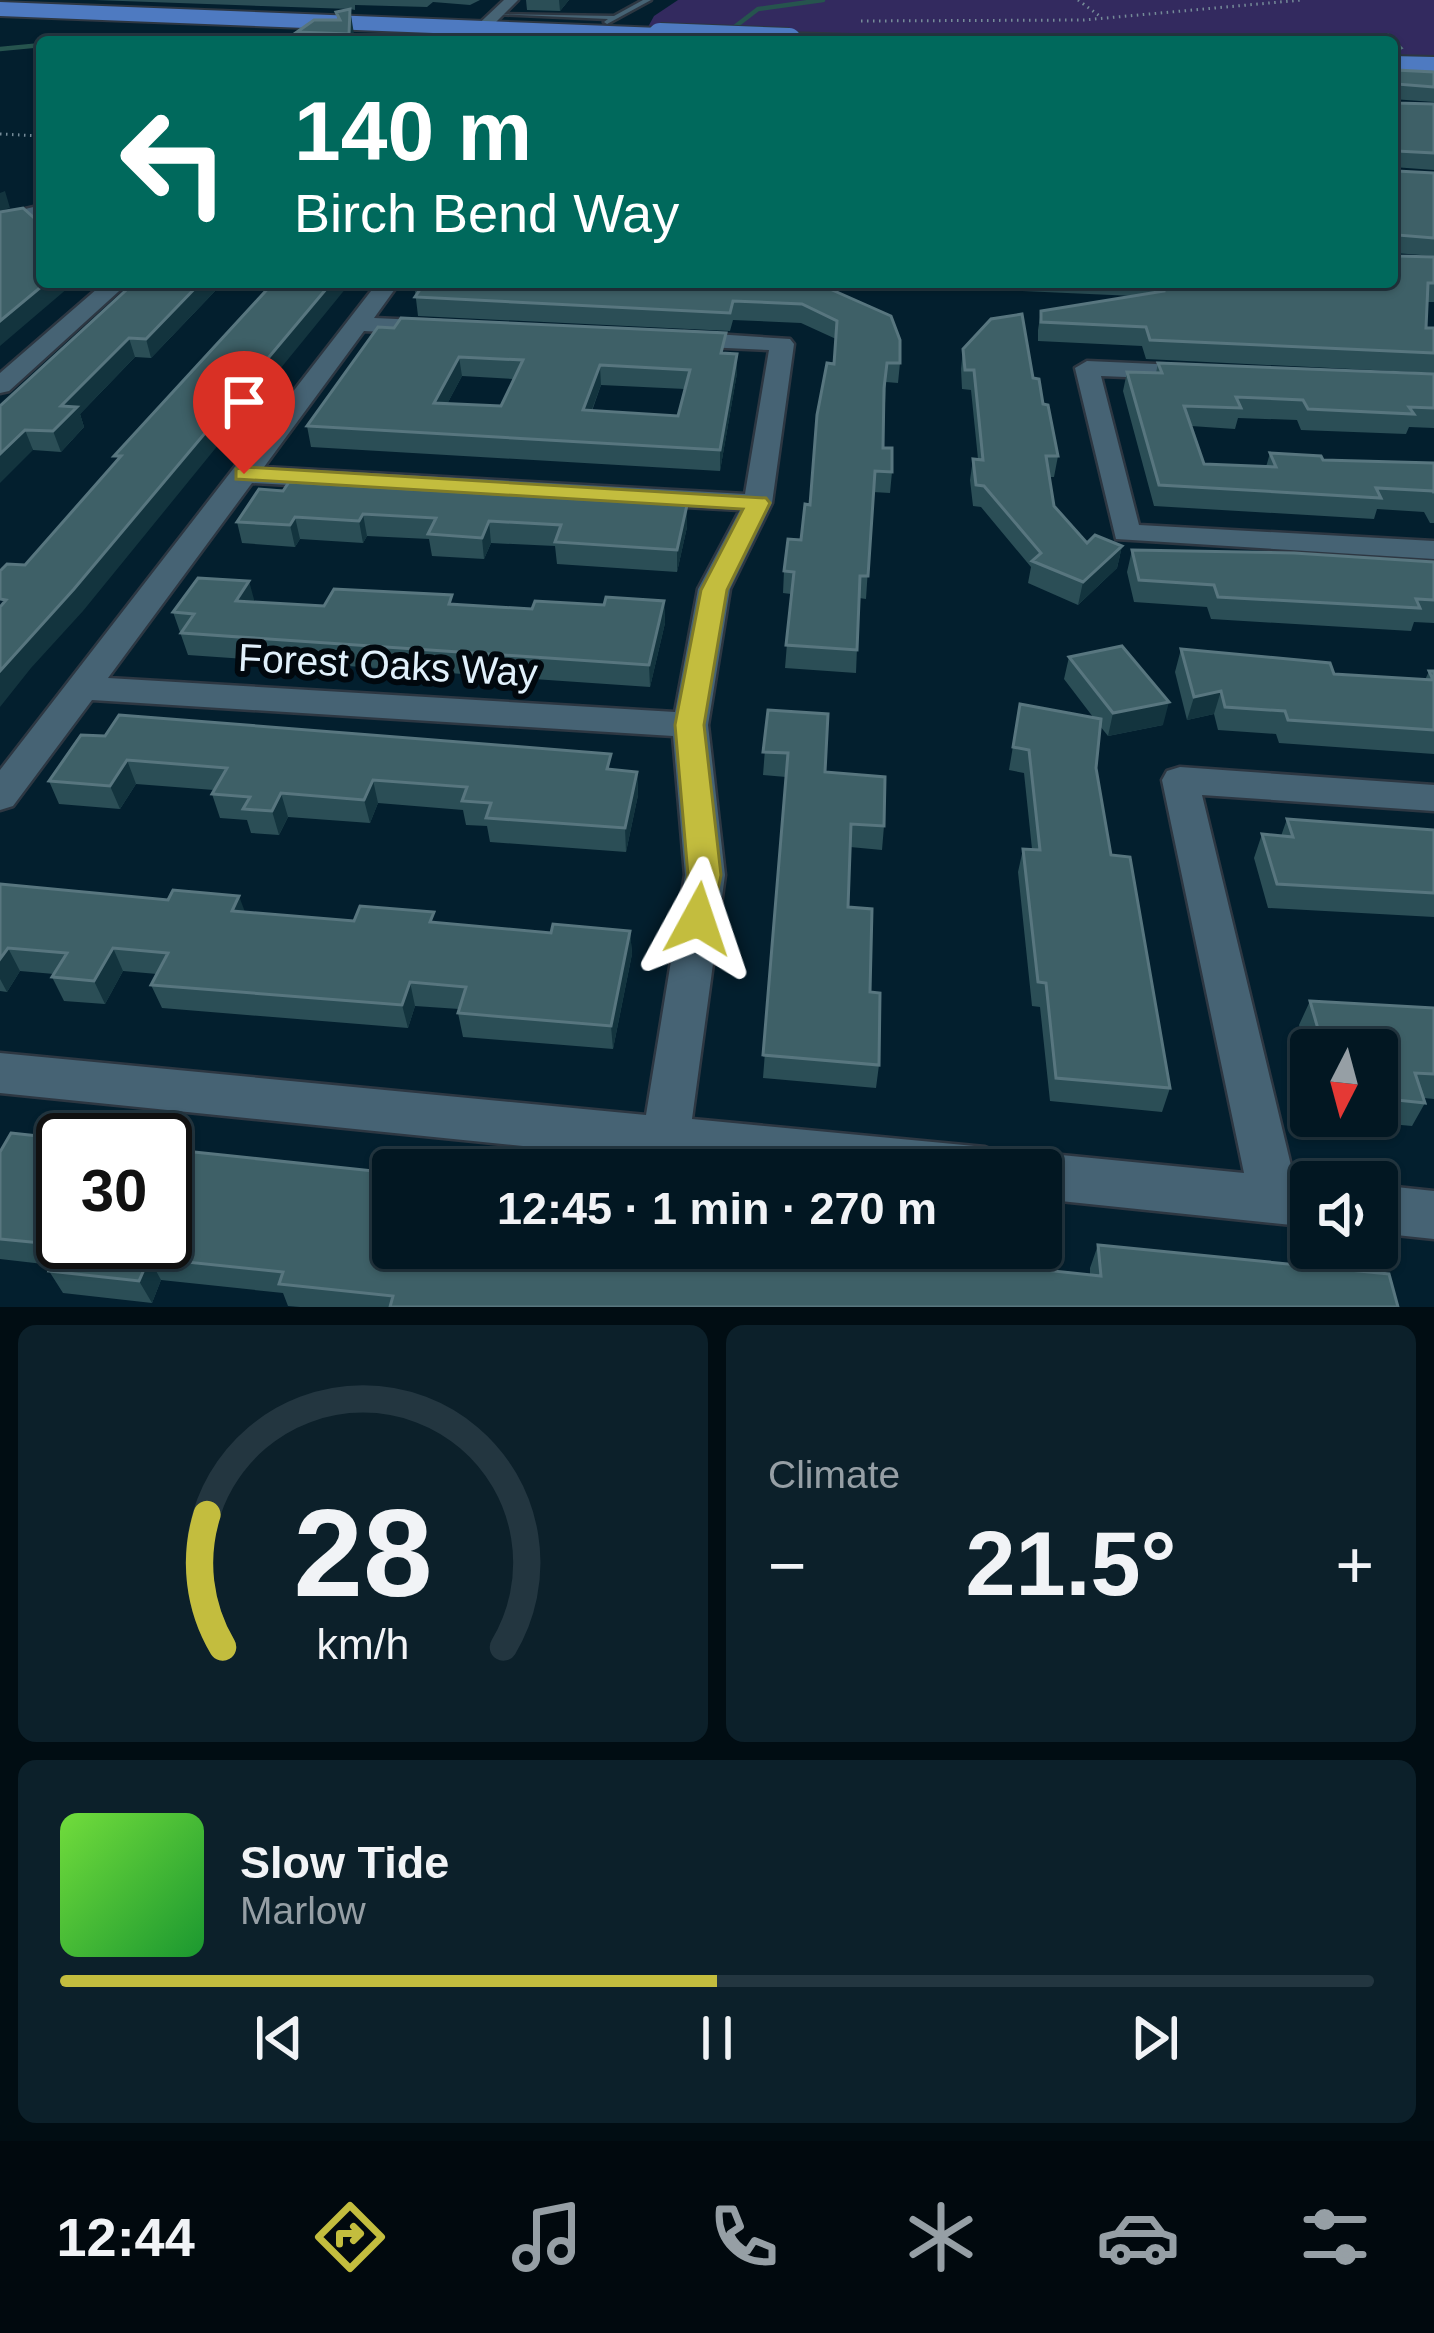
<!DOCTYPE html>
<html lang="en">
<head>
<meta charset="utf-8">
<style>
	:root { --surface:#021722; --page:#0c202a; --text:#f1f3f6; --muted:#969fa5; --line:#233640; --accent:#c3bd3e }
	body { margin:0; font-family:Arial,sans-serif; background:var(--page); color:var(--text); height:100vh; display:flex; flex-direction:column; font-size:45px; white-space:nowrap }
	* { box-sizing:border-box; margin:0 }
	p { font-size:39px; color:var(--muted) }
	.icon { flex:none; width:66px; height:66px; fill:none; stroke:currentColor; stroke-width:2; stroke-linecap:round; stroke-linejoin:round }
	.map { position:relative; height:1307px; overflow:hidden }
	.panel { display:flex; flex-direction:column; gap:18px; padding:18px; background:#010d13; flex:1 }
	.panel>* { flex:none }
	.banner { position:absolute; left:36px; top:36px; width:1362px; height:252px; border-radius:12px; box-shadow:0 3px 9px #0004,0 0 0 3px var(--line); background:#00695c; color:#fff; overflow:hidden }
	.needle { width:78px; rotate:186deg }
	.buttons { position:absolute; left:1290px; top:1029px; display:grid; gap:24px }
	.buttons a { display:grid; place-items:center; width:108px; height:108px; border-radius:12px; background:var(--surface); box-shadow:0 3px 9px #0004,0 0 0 3px var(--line); font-size:60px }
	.speed { position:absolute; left:36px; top:1113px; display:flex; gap:24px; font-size:60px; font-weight:700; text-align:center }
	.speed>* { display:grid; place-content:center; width:156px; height:156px; border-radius:50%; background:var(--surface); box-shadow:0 3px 9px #0004,0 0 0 3px var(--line); line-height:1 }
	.speed .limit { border:6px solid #111; border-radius:18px; background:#fff; color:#111 }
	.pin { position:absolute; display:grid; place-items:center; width:102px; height:102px; color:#fff; margin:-123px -51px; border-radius:50% 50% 50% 0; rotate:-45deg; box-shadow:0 0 12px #0007 }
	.pin .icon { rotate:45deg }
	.me { position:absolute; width:132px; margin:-66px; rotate:5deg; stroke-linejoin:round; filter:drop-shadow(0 0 9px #0008) }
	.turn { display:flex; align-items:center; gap:42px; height:252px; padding:0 60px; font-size:54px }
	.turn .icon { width:156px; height:156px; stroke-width:2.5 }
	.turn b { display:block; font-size:84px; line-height:102px }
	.big { font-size:90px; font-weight:700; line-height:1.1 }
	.panel .card { flex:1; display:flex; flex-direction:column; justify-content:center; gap:18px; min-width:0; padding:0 42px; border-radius:18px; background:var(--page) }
	.panel .dial { align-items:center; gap:0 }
	.dial svg { height:312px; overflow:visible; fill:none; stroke:var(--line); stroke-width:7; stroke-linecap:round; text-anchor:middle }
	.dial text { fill:var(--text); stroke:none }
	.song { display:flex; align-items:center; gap:36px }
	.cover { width:144px; height:144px; border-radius:18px; background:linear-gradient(135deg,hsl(100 70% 55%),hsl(130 70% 35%)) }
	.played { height:12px; border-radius:6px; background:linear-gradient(90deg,var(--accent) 50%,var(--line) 50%) }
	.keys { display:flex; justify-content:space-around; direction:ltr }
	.heat { display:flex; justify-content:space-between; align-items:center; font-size:66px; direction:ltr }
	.panel .tiles { flex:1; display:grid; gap:18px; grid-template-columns:1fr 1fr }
	.card:last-child { grid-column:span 2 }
	.trip { position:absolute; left:372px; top:1149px; width:690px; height:120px; border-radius:12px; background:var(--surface); box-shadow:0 3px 9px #0004,0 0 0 3px var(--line); font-weight:700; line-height:120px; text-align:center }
	.dock { display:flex; height:192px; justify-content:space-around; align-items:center; background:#01090e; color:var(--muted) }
	.dock .icon { width:84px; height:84px }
	.dock .on { color:var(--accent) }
	.dock b { font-size:54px; color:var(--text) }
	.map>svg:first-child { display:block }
</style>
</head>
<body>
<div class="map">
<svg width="1434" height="1307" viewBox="0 0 1434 1307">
	<rect width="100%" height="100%" fill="#031f2e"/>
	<path fill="#332a5f" d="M 678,0 L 1434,0 L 1434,56 L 1392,55 L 1392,42 L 1050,42 L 648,27 L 654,16 Z"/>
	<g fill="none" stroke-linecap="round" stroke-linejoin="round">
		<path stroke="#26544e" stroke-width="4.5" d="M 728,32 L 758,9 L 823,0
			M 0,49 L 42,45"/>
		<defs>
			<path id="lane" d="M 643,0 L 651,0 L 607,24 L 604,22 L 608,19 L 495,14 L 614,16 Z"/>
			<path id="street" d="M 504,0 L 518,0 L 479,39 L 469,39 L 469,33 Z
				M 42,205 L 42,217 L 0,227 L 0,215 Z
				M 105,282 L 129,282 L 9,391 L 0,393 L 0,373 Z
				M 378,282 L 400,282 L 374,318 L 441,321 L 453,328 L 441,335 L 364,331 L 264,467 L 745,494 L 769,350 L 684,346 L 672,339 L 684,332 L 790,339 L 794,344 L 772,503 L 730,589 L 708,725 L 725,875 L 692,1119 L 985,1147 L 1002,1154 L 1009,1170 L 760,1170 L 0,1093 L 0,1053 L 646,1115 L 685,875 L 673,736 L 92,700 L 13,806 L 0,810 L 0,770 ZM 252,483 L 740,510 L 698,589 L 675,712 L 108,678 Z
				M 1087,361 L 1201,366 L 1213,373 L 1201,380 L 1101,376 L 1139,525 L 1434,541 L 1434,559 L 1116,539 L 1075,368 Z
				M 1180,767 L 1434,785 L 1434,811 L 1202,795 L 1294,1178 L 1318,1182 L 1311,1182 L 1311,1227 L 1041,1199 L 1041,1170 L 1019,1170 L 1024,1160 L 1041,1153 L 1244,1173 L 1162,780 L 1167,771 Z
				M 1377,1185 L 1434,1191 L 1434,1239 L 1377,1233 Z"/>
			<path id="primary" d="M 0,2 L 660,28 L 671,35 L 660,42 L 0,16 Z
				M 789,33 L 851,35 L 863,42 L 779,42 L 781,35 Z
				M 1392,56 L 1434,57 L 1434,71 L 1392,70 Z"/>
		</defs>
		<use href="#lane" stroke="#2d3742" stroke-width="5"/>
		<use href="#street" stroke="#2d3742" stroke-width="5"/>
		<use href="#primary" stroke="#2d3742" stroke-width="4"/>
		<path stroke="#758b98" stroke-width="3" stroke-dasharray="1.5 4.5" stroke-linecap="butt" d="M 1078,0 L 1101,17
			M 861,21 L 1084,20 L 1302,0
			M 0,134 L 42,136"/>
		<use href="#lane" fill="#466374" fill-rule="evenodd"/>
		<use href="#street" fill="#466374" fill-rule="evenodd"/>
		<use href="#primary" fill="#4e7ac1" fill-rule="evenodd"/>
		<defs>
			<path id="primary-bridge" d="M 660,35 L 789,40"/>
		</defs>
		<use href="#primary-bridge" stroke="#2d3742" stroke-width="26" stroke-linecap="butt"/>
		<use href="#primary-bridge" stroke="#4e7ac1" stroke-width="24"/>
	</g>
	<path fill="#2b4e56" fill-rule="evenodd" d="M 94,0 L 480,0 L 470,5 L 433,2 L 427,7 L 355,5 L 355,10 L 350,9 L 354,42 L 298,42 L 297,32 L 338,20 L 336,12 L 350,9 Z
		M 526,0 L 569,0 L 560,11 L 527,10 Z
		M 1392,42 L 1401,48 L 1397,62 L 1394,63 L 1396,70 L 1434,72 L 1434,102 L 1392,99 L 1396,103 L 1434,104 L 1434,170 L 1393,167 L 1397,171 L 1434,173 L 1434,256 L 1395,253 L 1398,256 L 1434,257 L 1434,302 L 1427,302 L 1426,328 L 1434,328 L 1434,373 L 1146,359 L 1142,346 L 1038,341 L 1038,330 L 1041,311 L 1134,296 L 1022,291 L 1021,282 L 1392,282 Z
		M 135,282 L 216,282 L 218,288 L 151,358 L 135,357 L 80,414 L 84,427 L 61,452 L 33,450 L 0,406 Z
		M 414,282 L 814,282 L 900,363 L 898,383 L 886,382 L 883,448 L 892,472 L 890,493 L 873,492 L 866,599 L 859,598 L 856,673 L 785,668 L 791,594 L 783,593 L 784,571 L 801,540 L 810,505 L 834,364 L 836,339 L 801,323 L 733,320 L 730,331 L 418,316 Z
		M 378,327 L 725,353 L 737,373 L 720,471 L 311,447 L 307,426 ZM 462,376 L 514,379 L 501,406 L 447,404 ZM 601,385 L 685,389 L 678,416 L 592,411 Z
		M 963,349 L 1033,378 L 1043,404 L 1058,456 L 1054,477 L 1049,477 L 1054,506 L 1087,543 L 1122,546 L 1117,568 L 1078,605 L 1028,583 L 1031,567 L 981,507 L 973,506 L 970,480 L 973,459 L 978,459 L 971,390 L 962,389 L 961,369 Z
		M 1158,363 L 1434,374 L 1434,428 L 1409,427 L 1406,434 L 1301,430 L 1297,420 L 1238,418 L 1235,429 L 1191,426 L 1204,464 L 1266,467 L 1270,453 L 1323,460 L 1434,463 L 1434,523 L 1430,523 L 1424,512 L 1377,509 L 1374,519 L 1154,506 L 1123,391 L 1127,372 L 1156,373 Z
		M 259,489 L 687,505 L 687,527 L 677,572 L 557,564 L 555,546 L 491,543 L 484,559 L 432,556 L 429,539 L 367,536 L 363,543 L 300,539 L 295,547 L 242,543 L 237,522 Z
		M 1132,550 L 1434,562 L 1434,623 L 1414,622 L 1411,631 L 1211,619 L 1207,607 L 1134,602 L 1127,572 Z
		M 664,601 L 665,623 L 650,687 L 188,655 L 173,612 L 255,602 L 324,606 L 454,604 L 532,609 Z
		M 1181,649 L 1334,674 L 1425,680 L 1429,671 L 1434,671 L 1434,754 L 1279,743 L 1276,734 L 1218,730 L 1214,714 L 1187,720 L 1175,672 Z
		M 1069,657 L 1163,725 L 1108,736 L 1100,726 L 1096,768 L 1111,855 L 1170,1088 L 1162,1112 L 1050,1101 L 1040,1007 L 1032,1006 L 1018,872 L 1023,849 L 1032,849 L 1024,773 L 1009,770 L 1020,704 L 1093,717 L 1064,679 Z
		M 768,710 L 825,772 L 884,826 L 882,850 L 850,847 L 848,907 L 870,992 L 879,1065 L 876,1088 L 763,1078 L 786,777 L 763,775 Z
		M 81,735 L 637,772 L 638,795 L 626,852 L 490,842 L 487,826 L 466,825 L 463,810 L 378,803 L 370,823 L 288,817 L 279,835 L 251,833 L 247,820 L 220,818 L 212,794 L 214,790 L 136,784 L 120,809 L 59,804 L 49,781 Z
		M 1287,819 L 1434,830 L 1434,917 L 1268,908 L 1254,858 L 1262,834 L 1281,836 Z
		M 0,884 L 245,912 L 354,921 L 436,923 L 551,933 L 630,931 L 632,954 L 613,1049 L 463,1037 L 458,1013 L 459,1009 L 415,1006 L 408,1028 L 162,1008 L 151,985 L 157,974 L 123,971 L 105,1004 L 64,1001 L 52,977 L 54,974 L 20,971 L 7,992 L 0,991 Z
		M 1310,1001 L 1434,1008 L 1434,1099 L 1424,1098 L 1425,1103 L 1412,1126 L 1325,1118 L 1324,1116 L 1377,1116 L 1377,1050 L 1311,1050 L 1311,1068 L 1299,1025 Z
		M 0,1152 L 393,1248 L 927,1260 L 980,1265 L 981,1248 L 1041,1248 L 1044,1270 L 1090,1275 L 1090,1268 L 1098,1245 L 1398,1307 L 300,1307 L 288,1306 L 283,1293 L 161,1280 L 152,1303 L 63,1293 L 49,1271 L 52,1265 L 0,1259 Z"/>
	<path fill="#13343e" d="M 559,0 L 569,0 L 560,11 Z
		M 350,9 L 354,34 L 354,42 L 350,42 L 349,34 Z
		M 1401,48 L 1397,62 L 1392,64 L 1392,52 Z
		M 5,191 L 10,208 L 0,211 L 0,193 Z
		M 47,282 L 75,282 L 0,346 L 0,321 Z
		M 201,282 L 216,282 L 218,288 L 151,358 L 146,339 Z
		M 332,282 L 351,282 L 83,611 L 31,668 L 0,707 L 0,671 Z
		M 129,338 L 135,357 L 80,414 L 84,427 L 61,452 L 53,431 L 61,406 Z
		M 737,354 L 737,373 L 720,471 L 720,450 Z
		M 459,357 L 462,376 L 437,423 L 434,403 Z
		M 600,365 L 601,385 L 584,431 L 583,410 Z
		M 25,430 L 33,450 L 0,483 L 0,454 Z
		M 687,505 L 687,527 L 677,572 L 677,550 Z
		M 363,514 L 367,536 L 363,543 L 359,521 Z
		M 295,517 L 300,539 L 295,547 L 290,525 Z
		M 489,521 L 491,543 L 484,559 L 482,538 Z
		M 1122,546 L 1117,568 L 1078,605 L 1083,582 Z
		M 249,581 L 255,603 L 236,601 Z
		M 664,601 L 665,623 L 650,687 L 649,665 Z
		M 1221,691 L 1214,714 L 1187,720 L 1194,697 Z
		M 1169,702 L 1163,725 L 1108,736 L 1113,713 Z
		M 127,760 L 136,784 L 120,809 L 110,786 Z
		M 637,772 L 638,795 L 626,852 L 625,828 Z
		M 373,780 L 378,803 L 370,823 L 364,800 Z
		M 281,793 L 288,817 L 279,835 L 272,811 Z
		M 239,896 L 248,920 L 232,911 Z
		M 630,931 L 632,954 L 613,1049 L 611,1026 Z
		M 8,948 L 20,971 L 7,992 L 0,979 L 0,959 Z
		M 113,948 L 123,971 L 105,1004 L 94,981 Z
		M 410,982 L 415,1006 L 408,1028 L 402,1005 Z
		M 149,1258 L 161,1280 L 152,1303 L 139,1281 Z"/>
	<path fill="#3e6067" stroke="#58767f" stroke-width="3" fill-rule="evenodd" d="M 350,9 L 349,34 L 297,32 L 314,20 L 340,20 L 336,12 Z
		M 1388,35 L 1401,48 L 1392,52 L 1392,42 L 1381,42 Z
		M 1392,53 L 1396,70 L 1434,72 L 1434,87 L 1397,84 L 1392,98 L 1396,103 L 1434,104 L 1434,153 L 1397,151 L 1393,167 L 1397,171 L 1434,173 L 1434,238 L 1398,235 L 1393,251 L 1398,256 L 1434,257 L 1434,283 L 1428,283 L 1426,328 L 1434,328 L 1434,353 L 1150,340 L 1146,327 L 1041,322 L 1041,311 L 1164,291 L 1163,282 L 1392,282 L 1392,72 L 1396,73 L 1392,69 Z
		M 23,208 L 42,225 L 42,282 L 47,282 L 0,321 L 0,212 Z
		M 135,282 L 201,282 L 146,339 L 129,338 L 61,406 L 77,407 L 53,431 L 25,430 L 0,454 L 0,406 Z
		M 274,282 L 332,282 L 74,589 L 0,671 L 0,607 L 6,600 L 0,599 L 0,571 L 7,564 L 25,565 L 121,456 L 114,456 Z
		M 425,282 L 814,282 L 891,316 L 900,340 L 900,363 L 887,363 L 884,388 L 883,448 L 892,448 L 892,472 L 875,471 L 868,576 L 860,576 L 857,650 L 786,645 L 794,572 L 784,571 L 788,539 L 801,540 L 805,504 L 810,505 L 817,415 L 827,363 L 834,364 L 837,321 L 802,304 L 733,301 L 730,313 L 415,297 Z
		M 1022,314 L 1033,378 L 1039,379 L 1043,404 L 1048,405 L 1058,456 L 1046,456 L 1054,506 L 1087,543 L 1095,535 L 1122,546 L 1083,582 L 1032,561 L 1041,553 L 984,486 L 976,485 L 973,459 L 983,460 L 974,370 L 965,370 L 963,349 L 991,319 Z
		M 401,318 L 726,333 L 721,353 L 737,354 L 720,450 L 307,426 L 378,327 L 394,328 ZM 459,357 L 523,360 L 501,406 L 434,403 ZM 600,365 L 690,370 L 678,416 L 583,410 Z
		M 1158,363 L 1434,374 L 1434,408 L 1409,407 L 1414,414 L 1308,409 L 1303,400 L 1236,397 L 1241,408 L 1184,406 L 1204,464 L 1276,467 L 1270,453 L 1321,456 L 1323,460 L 1434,463 L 1434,493 L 1433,491 L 1376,488 L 1381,498 L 1159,485 L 1127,372 L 1162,373 Z
		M 289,482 L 687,505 L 677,550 L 555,542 L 561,525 L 489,521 L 482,538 L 428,534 L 436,518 L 363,514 L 359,521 L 295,517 L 290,525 L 237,522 L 259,489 L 283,491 Z
		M 1132,550 L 1294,553 L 1434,562 L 1434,600 L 1416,599 L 1420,608 L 1218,597 L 1214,585 L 1139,580 Z
		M 198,578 L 249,581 L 236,601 L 324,606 L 334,589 L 452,595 L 449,604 L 532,609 L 535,601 L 604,605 L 606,597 L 664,601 L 649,665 L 181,633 L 194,614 L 173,612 Z
		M 1122,646 L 1169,702 L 1113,713 L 1069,657 Z
		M 1181,649 L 1330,663 L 1334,674 L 1433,680 L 1429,671 L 1434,671 L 1434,730 L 1288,720 L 1285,711 L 1225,707 L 1221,691 L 1194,697 Z
		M 1020,704 L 1101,719 L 1096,768 L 1111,855 L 1130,857 L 1170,1088 L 1056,1078 L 1046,983 L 1038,982 L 1023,849 L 1040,850 L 1029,750 L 1013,747 Z
		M 768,710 L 828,714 L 825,772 L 885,777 L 884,826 L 851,824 L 848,907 L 872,909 L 870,992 L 880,993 L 879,1065 L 763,1055 L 788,753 L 763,752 Z
		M 119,715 L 611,754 L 607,769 L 637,772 L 625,828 L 486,818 L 491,803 L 462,801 L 467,787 L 373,780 L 364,800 L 281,793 L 272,811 L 243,809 L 250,797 L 212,794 L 227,768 L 127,760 L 110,786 L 49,781 L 81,735 L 105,736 Z
		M 1287,819 L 1434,830 L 1434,893 L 1277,884 L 1262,834 L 1293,837 Z
		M 0,884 L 168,900 L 173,890 L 239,896 L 232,911 L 354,921 L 360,906 L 434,912 L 430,922 L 551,933 L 553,924 L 630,931 L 611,1026 L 458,1013 L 466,987 L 410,982 L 402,1005 L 151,985 L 168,953 L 113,948 L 94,981 L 52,977 L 67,953 L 8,948 L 0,959 Z
		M 1310,1001 L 1434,1008 L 1434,1074 L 1415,1073 L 1425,1103 L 1377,1098 L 1377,1050 L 1324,1050 Z
		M 11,1133 L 75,1140 L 63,1140 L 63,1242 L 165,1242 L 165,1149 L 393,1173 L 393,1248 L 926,1248 L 927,1260 L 987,1266 L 986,1248 L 1041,1248 L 1041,1239 L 1044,1270 L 1101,1276 L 1098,1245 L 1389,1274 L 1398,1307 L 390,1307 L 393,1296 L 279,1284 L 283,1272 L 149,1258 L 139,1281 L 49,1271 L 62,1245 L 0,1239 L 0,1152 Z"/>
	<path fill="#c3bd3e" stroke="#7f7b28" stroke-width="3" d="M 244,467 L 766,498 L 770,503 L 727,590 L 704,725 L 721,875 L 710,929 L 698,933 L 686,929 L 681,919 L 688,875 L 675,725 L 701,590 L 743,509 L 236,479 L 236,469 Z"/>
	<g text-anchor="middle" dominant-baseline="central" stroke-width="12" stroke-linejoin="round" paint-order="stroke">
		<g font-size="39" fill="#e1f1fc" stroke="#01080e">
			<text transform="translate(388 665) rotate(3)">Forest Oaks Way</text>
		</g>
	</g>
</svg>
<div class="buttons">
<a><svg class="needle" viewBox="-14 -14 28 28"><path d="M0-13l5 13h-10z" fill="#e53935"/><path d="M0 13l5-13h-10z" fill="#969fa5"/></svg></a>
<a><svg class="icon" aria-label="sound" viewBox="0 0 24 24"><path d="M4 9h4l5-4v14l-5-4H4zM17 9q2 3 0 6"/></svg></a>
</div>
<div class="speed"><div class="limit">30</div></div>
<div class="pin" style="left:244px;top:474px;background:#d93025"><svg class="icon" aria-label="arrive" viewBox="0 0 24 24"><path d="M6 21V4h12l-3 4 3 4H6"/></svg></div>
<svg class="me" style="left:698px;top:919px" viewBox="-20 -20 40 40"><path d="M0-17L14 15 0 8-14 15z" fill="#c3bd3e" stroke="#fff" stroke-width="4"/></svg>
<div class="trip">12:45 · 1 min · 270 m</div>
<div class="banner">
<div class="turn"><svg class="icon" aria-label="left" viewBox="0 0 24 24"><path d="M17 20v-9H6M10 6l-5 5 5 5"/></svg><div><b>140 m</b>Birch Bend Way</div></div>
</div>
</div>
<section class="panel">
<div class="tiles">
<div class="card dial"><svg viewBox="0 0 100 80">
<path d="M14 69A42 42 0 1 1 86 69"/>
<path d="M14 69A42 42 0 0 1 10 35" stroke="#c3bd3e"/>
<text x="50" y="56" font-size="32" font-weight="700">28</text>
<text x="50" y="72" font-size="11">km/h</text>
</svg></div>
<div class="card"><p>Climate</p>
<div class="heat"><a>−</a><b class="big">21.5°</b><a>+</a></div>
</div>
<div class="card">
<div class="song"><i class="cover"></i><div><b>Slow Tide</b><p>Marlow</p></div></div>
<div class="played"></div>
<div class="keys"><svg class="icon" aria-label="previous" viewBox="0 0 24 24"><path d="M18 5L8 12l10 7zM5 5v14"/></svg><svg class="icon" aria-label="pause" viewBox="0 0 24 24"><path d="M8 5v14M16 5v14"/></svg><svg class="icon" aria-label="next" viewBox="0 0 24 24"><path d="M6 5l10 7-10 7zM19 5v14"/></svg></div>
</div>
</div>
</section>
<nav class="dock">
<b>12:44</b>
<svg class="icon on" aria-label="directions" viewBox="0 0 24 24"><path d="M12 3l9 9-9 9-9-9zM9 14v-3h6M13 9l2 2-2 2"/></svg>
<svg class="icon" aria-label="music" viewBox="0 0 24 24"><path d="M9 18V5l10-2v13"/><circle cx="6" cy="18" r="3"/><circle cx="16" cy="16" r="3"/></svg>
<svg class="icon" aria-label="phone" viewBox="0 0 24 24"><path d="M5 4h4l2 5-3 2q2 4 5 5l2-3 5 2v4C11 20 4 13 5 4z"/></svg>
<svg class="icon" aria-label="climate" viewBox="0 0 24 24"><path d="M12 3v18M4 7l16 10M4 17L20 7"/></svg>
<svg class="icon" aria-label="car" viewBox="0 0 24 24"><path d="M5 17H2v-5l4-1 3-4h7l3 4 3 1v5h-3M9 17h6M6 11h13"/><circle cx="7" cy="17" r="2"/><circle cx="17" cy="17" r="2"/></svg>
<svg class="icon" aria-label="filters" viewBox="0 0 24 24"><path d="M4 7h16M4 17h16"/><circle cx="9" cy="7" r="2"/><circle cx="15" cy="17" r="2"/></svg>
</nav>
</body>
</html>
